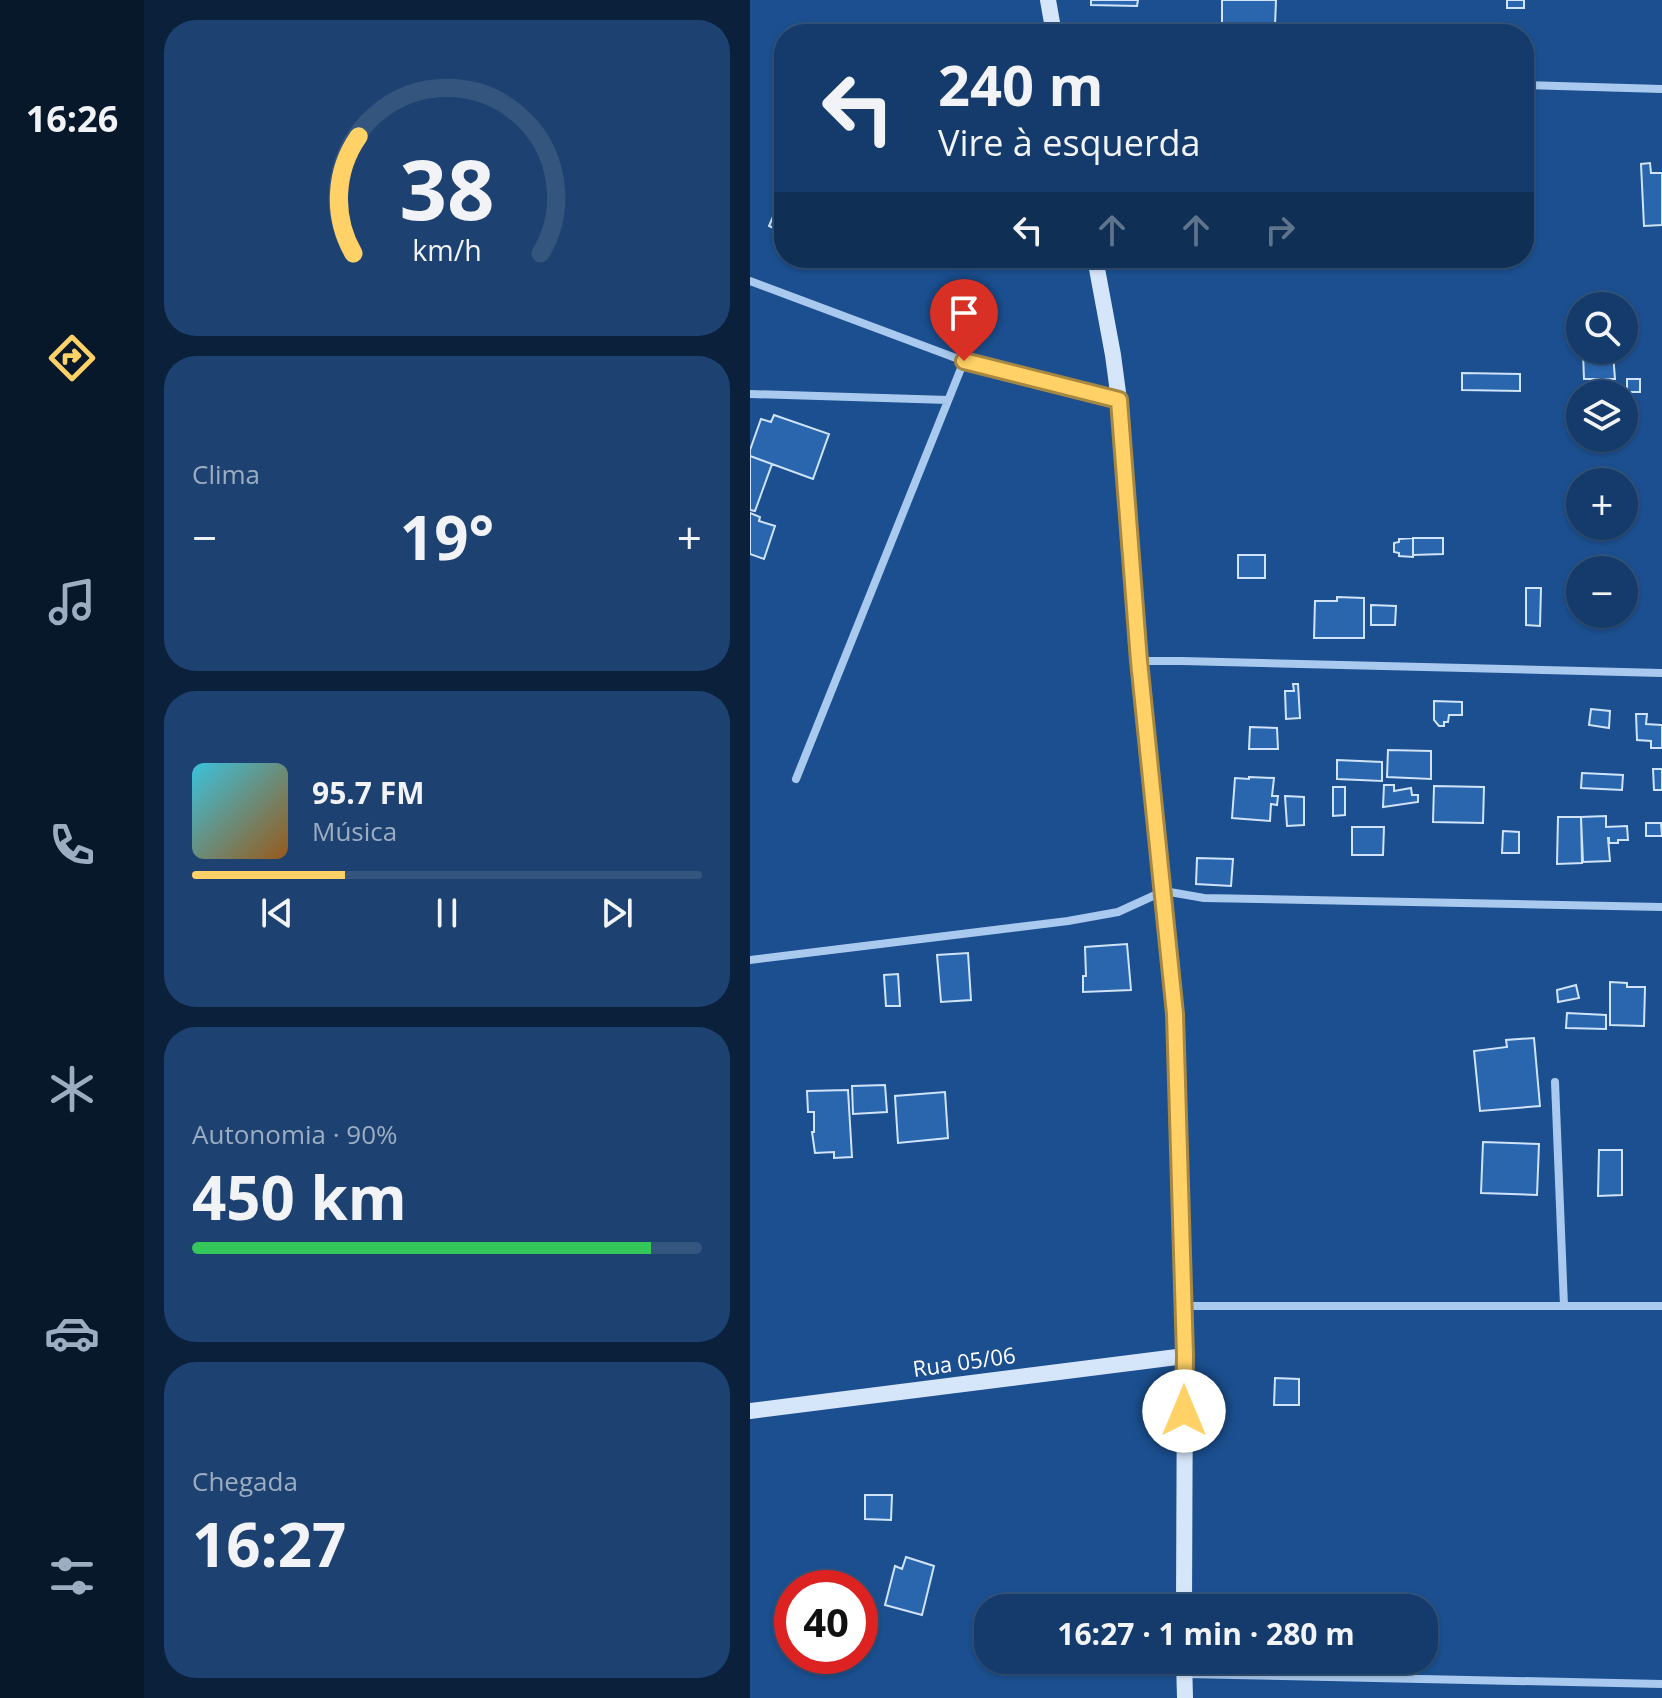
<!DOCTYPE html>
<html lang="pt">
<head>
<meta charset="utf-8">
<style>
	:root { --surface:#143b6b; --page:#1d4271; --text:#f1f3f6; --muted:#9dadc1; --line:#33557e; --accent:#ffd166 }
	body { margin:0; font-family:"Open Sans",sans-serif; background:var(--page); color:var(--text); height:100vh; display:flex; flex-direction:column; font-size:30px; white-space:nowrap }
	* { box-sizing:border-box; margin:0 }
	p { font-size:26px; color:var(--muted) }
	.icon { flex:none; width:44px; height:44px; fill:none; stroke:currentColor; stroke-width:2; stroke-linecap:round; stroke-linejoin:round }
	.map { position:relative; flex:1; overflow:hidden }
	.panel { display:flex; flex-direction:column; gap:20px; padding:20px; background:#0b203b; width:606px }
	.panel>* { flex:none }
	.hud { position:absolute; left:24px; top:24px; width:760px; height:244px; border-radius:32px; box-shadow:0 2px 6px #0004,0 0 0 2px var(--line); background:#143b6b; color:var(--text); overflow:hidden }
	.buttons { position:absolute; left:816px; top:292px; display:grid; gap:16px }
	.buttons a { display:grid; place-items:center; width:72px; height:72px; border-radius:50%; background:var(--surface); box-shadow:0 2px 6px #0004,0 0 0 2px var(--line); font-size:40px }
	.speed { position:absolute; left:24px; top:1570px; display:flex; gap:16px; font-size:40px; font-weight:700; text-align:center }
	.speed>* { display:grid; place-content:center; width:104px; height:104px; border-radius:50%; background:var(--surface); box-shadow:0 2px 6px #0004,0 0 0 2px var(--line); line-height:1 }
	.speed .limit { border:12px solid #d22; background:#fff; color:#111 }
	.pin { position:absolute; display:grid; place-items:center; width:68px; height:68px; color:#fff; margin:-82px -34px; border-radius:50% 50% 50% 0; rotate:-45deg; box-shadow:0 0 8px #0007 }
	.pin .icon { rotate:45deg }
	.me { position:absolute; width:88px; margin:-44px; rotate:0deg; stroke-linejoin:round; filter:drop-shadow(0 0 6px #0008) }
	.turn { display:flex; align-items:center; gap:28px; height:168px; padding:0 32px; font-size:36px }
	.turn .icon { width:104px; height:104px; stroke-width:2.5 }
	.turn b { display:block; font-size:56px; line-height:68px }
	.lanes { display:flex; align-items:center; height:76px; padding:0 32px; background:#0003; justify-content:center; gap:40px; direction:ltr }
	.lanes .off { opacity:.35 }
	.big { font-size:60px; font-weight:700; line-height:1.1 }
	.panel .card { flex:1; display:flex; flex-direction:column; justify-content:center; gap:12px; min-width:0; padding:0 28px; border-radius:32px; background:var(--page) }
	.panel .dial { align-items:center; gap:0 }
	.dial svg { height:208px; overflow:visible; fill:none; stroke:var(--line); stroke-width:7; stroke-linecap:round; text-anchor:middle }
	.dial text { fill:var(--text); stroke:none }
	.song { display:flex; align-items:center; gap:24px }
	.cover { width:96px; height:96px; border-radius:12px; background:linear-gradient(135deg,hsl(190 70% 55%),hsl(30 70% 35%)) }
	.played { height:8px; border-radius:4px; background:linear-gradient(90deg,var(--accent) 30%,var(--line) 30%) }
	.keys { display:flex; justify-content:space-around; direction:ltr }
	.heat { display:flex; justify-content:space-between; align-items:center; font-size:44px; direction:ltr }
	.charge { height:12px; border-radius:6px; background:linear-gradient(90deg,#34c759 90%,var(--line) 0) }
	.trip { position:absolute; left:224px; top:1594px; width:464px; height:80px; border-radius:32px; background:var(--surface); box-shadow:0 2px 6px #0004,0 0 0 2px var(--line); font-weight:700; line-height:80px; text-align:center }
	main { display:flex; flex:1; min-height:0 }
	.tab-bar { display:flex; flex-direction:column; width:144px; justify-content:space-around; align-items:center; background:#08182b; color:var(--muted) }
	.tab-bar .icon { width:56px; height:56px }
	.tab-bar .selected { color:var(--accent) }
	.tab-bar b { font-size:36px; color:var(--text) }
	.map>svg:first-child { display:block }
</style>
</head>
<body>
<main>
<nav class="tab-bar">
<b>16:26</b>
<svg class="icon selected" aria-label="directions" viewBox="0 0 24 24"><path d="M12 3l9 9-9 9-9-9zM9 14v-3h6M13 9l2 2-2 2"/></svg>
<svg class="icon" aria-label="music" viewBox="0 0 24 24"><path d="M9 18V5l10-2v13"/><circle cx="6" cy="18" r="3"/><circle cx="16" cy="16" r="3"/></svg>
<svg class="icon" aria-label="phone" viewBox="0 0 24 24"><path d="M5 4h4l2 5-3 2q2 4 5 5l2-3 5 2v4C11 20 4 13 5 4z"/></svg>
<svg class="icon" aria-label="climate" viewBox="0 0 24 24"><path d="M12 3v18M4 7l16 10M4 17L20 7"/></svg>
<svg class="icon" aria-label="car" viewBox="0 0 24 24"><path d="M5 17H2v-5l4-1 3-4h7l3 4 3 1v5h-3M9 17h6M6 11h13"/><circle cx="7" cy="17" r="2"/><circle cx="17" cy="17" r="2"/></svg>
<svg class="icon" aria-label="filters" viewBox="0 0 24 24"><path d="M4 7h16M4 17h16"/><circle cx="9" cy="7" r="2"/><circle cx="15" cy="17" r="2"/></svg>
</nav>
<section class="panel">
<div class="card dial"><svg viewBox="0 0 100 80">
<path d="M14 69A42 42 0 1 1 86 69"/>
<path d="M14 69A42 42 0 0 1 16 24" stroke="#ffd166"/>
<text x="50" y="56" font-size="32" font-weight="700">38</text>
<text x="50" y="72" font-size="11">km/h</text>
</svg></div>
<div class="card"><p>Clima</p>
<div class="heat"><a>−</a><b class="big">19°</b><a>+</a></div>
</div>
<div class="card">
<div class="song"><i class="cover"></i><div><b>95.7 FM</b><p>Música</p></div></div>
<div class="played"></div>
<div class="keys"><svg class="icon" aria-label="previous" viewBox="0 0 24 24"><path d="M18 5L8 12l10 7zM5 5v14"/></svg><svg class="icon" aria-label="pause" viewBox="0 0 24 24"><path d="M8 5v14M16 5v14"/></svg><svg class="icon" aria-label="next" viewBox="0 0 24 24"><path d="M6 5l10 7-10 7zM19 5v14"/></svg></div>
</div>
<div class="card"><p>Autonomia · 90%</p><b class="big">450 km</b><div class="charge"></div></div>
<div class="card"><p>Chegada</p><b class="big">16:27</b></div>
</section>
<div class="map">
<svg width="912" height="1698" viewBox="0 0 912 1698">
	<rect width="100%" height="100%" fill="#1b4f8f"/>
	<path fill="#2a66ad" stroke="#cfe3fa" stroke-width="2" d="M 341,0 L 388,0 L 387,6 L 341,5 Z
		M 472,0 L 526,0 L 525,26 L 472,24 Z
		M 757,0 L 774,0 L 774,8 L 757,8 Z
		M 900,163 L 901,173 L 912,173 L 912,225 L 894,226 L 891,164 Z
		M 27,207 L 34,210 L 34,233 L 19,226 Z
		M 833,353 L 863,353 L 865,379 L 834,379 Z
		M 712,373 L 770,374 L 770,391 L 712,390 Z
		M 877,379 L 890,379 L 890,392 L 877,392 Z
		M 24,415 L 79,434 L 63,479 L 0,456 L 0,450 L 11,419 L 21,422 Z
		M 0,456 L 22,464 L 5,511 L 0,510 Z
		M 0,513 L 10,517 L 9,521 L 25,526 L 14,559 L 0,554 Z
		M 663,538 L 663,557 L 649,556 L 649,553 L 644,552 L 644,543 L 649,542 L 649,539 Z
		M 663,538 L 693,538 L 693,554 L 663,555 Z
		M 488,555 L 515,555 L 515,578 L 488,578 Z
		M 776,588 L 791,588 L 790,626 L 776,625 Z
		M 587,597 L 614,598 L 614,638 L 564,638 L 565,601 L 587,601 Z
		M 621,605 L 646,606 L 645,625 L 621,625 Z
		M 543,684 L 548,684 L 550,718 L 536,719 L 535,691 L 544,691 Z
		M 684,701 L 712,702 L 712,715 L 699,715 L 698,722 L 694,722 L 694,726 L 689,726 L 684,720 Z
		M 841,709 L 860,711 L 859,728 L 839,725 Z
		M 886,714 L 897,714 L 896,724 L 912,725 L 912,748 L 901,748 L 901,741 L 887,740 Z
		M 500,727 L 527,728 L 528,749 L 499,749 Z
		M 638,750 L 681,751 L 681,779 L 637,777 Z
		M 587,760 L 632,762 L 632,781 L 587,779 Z
		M 903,769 L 912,769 L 912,790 L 904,790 Z
		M 832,773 L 873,775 L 872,790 L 831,788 Z
		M 499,777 L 524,778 L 522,796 L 528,796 L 527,805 L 521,804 L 520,821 L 482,818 L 485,778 L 499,779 Z
		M 634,785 L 644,785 L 644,791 L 661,788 L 662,795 L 668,795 L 668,802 L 633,807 Z
		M 684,786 L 734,787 L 733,823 L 683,822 Z
		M 583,787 L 595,787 L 595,815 L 583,816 Z
		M 535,796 L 554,797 L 554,825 L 537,826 Z
		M 856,816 L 856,827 L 877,826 L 878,840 L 868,840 L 868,843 L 859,843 L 859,838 L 858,838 L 860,861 L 833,862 L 831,817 Z
		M 808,817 L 831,817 L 832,863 L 807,864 Z
		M 896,823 L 911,823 L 912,836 L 896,836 Z
		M 602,827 L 634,827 L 633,855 L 602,855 Z
		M 753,831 L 769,832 L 769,853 L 752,853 Z
		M 447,858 L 483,859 L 481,886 L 446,884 Z
		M 377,944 L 381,990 L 333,992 L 333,976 L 336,976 L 335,947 Z
		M 218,953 L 221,1000 L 191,1002 L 187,955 Z
		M 148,974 L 150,1006 L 136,1006 L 134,975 Z
		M 860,982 L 877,983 L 877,987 L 895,987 L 894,1026 L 860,1025 Z
		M 826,985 L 829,998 L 808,1002 L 807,990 Z
		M 817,1013 L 856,1015 L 856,1029 L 816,1028 Z
		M 784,1038 L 790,1106 L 730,1111 L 724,1051 L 757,1047 L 756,1040 Z
		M 135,1085 L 137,1112 L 103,1114 L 102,1086 Z
		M 98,1090 L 102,1157 L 84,1158 L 84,1152 L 65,1153 L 62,1132 L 64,1132 L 64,1112 L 58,1112 L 57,1091 Z
		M 195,1092 L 198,1138 L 148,1143 L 145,1096 Z
		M 733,1142 L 789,1144 L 787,1195 L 731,1193 Z
		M 849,1150 L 872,1150 L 872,1195 L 848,1196 Z
		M 525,1378 L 549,1379 L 549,1405 L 524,1405 Z
		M 115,1495 L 142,1495 L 141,1520 L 115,1519 Z
		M 156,1557 L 184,1566 L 172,1615 L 135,1605 L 145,1566 L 152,1569 Z"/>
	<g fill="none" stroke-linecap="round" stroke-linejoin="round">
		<path stroke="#a9c9ee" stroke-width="8" d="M 774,85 L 912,89
			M 0,281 L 214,361 L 368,400
			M 0,394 L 198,400
			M 389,661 L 432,661 L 912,673
			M 46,779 L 214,361
			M 0,960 L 318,921 L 368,912 L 414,891 L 454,898 L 912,907
			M 805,1082 L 814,1306
			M 433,1306 L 912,1306
			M 434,1674 L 912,1684"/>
		<path stroke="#d6e6fa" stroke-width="16" d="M 298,0 L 304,34
			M 345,258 L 363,355 L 369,400 L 389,661 L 425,1014 L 435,1356 L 434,1608
			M 0,1411 L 435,1356
			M 434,1660 L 435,1698"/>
	</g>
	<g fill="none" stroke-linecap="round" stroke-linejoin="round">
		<defs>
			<path id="route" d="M 214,361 L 369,400 L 389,661 L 425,1014 L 435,1356 L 434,1411"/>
		</defs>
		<use href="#route" stroke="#a68842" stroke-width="20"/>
		<use href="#route" stroke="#ffd166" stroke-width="14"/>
	</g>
	<g text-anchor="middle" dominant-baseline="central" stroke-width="8" stroke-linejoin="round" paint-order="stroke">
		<g font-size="22" fill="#fff" stroke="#1b4f8f">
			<text transform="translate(214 1361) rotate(-8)">Rua 05/06</text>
		</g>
	</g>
</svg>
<div class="buttons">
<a><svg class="icon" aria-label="search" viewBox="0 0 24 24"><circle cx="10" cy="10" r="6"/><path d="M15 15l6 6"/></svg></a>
<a><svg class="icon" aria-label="layers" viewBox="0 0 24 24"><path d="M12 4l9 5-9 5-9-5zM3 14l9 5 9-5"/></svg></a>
<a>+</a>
<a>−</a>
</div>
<div class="speed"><div class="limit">40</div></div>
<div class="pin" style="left:214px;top:361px;background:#d93025"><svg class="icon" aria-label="arrive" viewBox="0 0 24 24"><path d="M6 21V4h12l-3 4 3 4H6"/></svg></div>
<svg class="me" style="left:434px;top:1411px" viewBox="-20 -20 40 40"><circle r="19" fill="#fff"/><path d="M0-13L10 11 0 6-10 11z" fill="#ffd166"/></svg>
<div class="trip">16:27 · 1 min · 280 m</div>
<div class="hud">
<div class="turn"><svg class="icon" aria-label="left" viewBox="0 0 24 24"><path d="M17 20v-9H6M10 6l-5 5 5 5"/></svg><div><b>240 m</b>Vire à esquerda</div></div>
<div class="lanes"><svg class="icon" aria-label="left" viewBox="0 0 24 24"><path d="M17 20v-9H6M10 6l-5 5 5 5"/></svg><svg class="icon off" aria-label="ahead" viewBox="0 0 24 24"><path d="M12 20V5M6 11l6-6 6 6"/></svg><svg class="icon off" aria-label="ahead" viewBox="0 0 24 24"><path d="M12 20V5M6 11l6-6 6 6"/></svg><svg class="icon off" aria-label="right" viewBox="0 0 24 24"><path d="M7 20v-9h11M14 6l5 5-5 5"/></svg></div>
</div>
</div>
</main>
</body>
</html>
